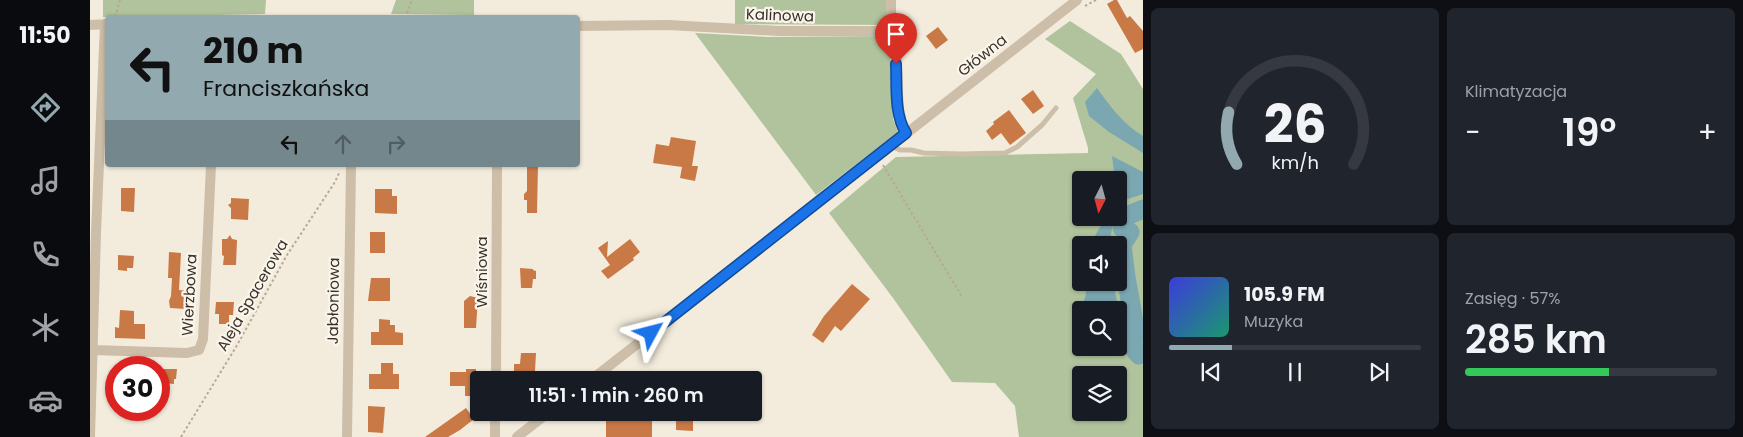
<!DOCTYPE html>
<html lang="pl">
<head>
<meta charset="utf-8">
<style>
	:root { --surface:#171b24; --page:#20242c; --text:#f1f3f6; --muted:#9ea1a6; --line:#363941; --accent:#92a9b0 }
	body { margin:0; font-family:Poppins,sans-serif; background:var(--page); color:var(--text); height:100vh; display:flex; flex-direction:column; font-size:19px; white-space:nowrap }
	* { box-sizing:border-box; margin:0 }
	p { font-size:16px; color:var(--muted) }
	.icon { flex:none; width:28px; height:28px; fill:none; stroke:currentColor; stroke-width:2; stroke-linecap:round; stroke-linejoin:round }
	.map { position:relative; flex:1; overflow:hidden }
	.drawer { display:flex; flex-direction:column; gap:8px; padding:8px; background:#0d0f14; width:600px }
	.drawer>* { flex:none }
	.top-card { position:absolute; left:15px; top:15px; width:475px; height:152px; border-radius:5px; box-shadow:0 1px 4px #0004; background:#92a9b0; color:#111; overflow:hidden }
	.needle { width:32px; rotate:186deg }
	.controls { position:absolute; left:982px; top:171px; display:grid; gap:10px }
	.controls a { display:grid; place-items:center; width:55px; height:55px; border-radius:5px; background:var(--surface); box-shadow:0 1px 4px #0004; font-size:25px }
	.speed { position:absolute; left:15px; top:356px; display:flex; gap:10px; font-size:25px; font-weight:700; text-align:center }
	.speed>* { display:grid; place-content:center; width:65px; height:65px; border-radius:50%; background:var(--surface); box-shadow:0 1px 4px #0004; line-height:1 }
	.speed .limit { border:8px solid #d22; background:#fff; color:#111 }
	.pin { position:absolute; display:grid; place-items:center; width:42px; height:42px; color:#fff; margin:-51px -21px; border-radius:50% 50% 50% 0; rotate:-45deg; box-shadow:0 0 5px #0007 }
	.pin .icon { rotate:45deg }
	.me { position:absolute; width:55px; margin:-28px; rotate:52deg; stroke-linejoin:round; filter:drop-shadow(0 0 4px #0008) }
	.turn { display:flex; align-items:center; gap:18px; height:105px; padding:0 15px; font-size:22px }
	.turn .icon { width:65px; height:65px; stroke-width:2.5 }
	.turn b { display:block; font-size:35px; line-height:42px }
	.lanes { display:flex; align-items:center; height:48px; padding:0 15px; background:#0003; justify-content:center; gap:25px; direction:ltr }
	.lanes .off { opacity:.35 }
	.big { font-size:38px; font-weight:600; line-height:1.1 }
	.drawer .tile { flex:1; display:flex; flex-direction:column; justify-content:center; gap:8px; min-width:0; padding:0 18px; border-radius:8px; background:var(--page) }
	.drawer .dial { align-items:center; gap:0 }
	.dial svg { height:130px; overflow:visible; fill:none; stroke:var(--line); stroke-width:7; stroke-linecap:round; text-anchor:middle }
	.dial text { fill:var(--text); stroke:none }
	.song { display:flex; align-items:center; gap:15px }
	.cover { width:60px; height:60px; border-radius:8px; background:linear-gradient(135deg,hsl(240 70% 55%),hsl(160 70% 35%)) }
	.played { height:5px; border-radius:2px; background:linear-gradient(90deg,var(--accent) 25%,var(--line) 25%) }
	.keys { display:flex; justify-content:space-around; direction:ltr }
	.heat { display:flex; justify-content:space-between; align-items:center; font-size:28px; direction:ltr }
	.charge { height:8px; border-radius:4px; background:linear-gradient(90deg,#34c759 57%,var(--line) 0) }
	.drawer .tiles { flex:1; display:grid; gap:8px; grid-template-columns:repeat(2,1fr) }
	.trip { position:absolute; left:380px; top:371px; width:292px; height:50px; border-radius:5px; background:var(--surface); box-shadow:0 1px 4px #0004; font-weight:600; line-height:50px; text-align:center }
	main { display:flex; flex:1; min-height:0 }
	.tabs { display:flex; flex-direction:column; width:90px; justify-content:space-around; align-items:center; background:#090b0e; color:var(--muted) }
	.tabs .icon { width:35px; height:35px }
	.tabs .active { color:var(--accent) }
	.tabs b { font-size:22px; color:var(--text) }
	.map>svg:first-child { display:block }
</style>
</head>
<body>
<main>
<nav class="tabs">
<b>11:50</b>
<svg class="icon active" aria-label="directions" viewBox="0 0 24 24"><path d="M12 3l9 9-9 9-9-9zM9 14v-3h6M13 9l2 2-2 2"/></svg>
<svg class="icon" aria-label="music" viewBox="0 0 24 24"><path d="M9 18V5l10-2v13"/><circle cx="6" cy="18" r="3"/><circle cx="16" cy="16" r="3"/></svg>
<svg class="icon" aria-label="phone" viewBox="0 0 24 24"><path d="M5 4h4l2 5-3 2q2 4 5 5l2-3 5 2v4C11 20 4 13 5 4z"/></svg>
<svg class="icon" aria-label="climate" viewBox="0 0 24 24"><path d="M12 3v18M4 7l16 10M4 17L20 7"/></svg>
<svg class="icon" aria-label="car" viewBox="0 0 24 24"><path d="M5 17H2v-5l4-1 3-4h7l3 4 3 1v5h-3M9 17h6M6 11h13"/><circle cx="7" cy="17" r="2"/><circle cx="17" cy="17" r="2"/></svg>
</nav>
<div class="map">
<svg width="1053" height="437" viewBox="0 0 1053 437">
	<rect width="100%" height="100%" fill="#f3ecdd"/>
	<path fill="#b0c39d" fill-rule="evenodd" d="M 13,0 L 176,0 L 175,14 L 13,17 Z
		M 306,0 L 384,0 L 384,15 L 301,14 Z
		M 645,0 L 796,0 L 796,25 L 645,24 Z
		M 980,21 L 1031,54 L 1053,89 L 1053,437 L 929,437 L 925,406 L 905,383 L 862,382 L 803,298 L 739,213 L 806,157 L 998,153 L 998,148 L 983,98 L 1006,74 L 955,39 ZM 991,180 L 1029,180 L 1029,218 L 991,218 ZM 991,245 L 1029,245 L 1029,282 L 991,282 ZM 991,310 L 1029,310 L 1029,348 L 991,348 ZM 991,375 L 1029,375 L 1029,412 L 991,412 Z
		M 605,33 L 677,37 L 796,36 L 800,43 L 803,119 L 808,132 L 726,195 Z"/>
	<path fill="#7ba7b1" d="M 1007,88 C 1020,106 1033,124 1053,136 L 1053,153 L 1019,132 L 999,116 L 995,102 Z
		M 1022,156 L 1053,172 L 1053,194 L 1032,201 L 1029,201 L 1029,180 L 1025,180 Z
		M 1015,218 L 1024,218 L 1019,245 L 1000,245 Z
		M 994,283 L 1023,283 L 1029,310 L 992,310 C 993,298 999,296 994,283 Z"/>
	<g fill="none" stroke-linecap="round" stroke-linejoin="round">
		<path stroke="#7ba7b1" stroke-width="19" d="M 1053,209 L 1037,216 L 1032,228 L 1040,232 L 1032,245 L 1036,277 L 1046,333 C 1041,342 1042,348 1049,355 L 1053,353"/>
	</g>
	<path fill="#c97945" d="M 1024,0 L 1027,0 L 1037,18 L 1040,16 L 1053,31 L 1053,49 L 1045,53 L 1017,4 Z
		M 848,27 L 858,40 L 846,49 L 836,36 Z
		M 943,90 L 954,106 L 943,114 L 931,99 Z
		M 919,110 L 936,133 L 920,145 L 911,133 L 902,140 L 896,131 L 904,124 L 903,122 Z
		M 581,137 L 606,141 L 602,166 L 608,166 L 605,181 L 590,178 L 592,167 L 563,163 L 566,144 L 579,146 Z
		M 437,165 L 448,165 L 447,213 L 437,213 L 437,200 L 434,200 L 434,194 L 437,191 Z
		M 31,188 L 45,188 L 44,212 L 31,211 Z
		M 285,189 L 302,189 L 302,196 L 307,196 L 307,214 L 285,213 Z
		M 141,198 L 159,199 L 158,220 L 141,219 L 141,208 L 138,205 L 141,203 Z
		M 280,232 L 295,232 L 295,253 L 280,253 Z
		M 140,235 L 142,239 L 147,240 L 146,265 L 133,265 L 134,256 L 132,255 L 132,239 L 137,239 Z
		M 540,239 L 550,252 L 543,258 L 544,260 L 518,279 L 511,271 L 520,265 L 508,248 L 518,241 L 517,257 Z
		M 79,252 L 91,253 L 89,290 L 97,291 L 96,309 L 80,308 L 79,301 L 81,296 L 82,278 L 78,278 Z
		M 28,255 L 44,256 L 43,268 L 37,268 L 37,271 L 28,270 Z
		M 430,268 L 443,269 L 443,270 L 446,271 L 446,279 L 443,279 L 442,288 L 431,288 Z
		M 281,278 L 300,278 L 300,301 L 278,301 Z
		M 762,284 L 780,299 L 751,331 L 745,326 L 733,343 L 722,335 L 734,316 Z
		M 380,296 L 388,298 L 386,328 L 374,328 L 374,301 Z
		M 126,302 L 144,302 L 143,315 L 139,315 L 139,324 L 129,324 L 129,314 L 125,314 Z
		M 30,310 L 44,311 L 44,324 L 55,324 L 55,339 L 25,338 L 25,327 L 29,328 Z
		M 289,319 L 300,320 L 300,325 L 305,325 L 305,332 L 313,333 L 313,345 L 281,345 L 281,332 L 289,332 Z
		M 431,353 L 446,353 L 445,371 L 435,371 L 435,374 L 424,374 L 424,364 L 430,364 Z
		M 291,363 L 303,363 L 303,374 L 309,374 L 309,389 L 279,389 L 279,374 L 291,374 Z
		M 73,369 L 87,369 L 86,379 L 84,379 L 84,384 L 74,383 Z
		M 376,369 L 386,369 L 386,372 L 392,372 L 392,380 L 389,380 L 388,396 L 375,396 L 375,386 L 360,386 L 360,372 L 376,372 Z
		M 278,406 L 295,407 L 293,433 L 278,432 Z
		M 376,408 L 384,419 L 370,430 L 358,437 L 335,437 Z
		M 516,412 L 557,412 L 557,416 L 562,416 L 562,437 L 516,437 Z
		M 586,412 L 603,412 L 603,431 L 586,430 Z"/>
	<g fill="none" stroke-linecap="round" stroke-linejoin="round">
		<path stroke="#b8a893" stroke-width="2" stroke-dasharray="2.5 2.5" stroke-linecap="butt" d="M 995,6 L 1006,0
			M 24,16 L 26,14 L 30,0
			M 315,18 L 322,0
			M 793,165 L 872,297
			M 91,437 L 146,347 L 197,255 L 245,182 L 250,171"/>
		<path stroke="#ccbea9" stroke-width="5" d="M 801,146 L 810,150 L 821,150 L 834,153 L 871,154 L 915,153 L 927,147 L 952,125 L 966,108"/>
		<path stroke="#ccbea9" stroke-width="10" d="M 801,0 L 801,31 L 806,46 L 809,115 L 811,125 L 816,133
			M 0,25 L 18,24
			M 488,26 L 578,25 L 689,31 L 801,31
			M 3,350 L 97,353 L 109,350 L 113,339 L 121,165
			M 406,380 L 407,165
			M 501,380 L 987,0
			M 0,437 L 6,233 L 15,24
			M 257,437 L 261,165
			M 405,437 L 405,412
			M 427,437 L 459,412"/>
	</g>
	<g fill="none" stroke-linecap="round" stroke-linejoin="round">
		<defs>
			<path id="route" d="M 561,333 L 816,133 C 804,114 807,86 806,64"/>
		</defs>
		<use href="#route" stroke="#114b97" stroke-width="12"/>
		<use href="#route" stroke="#1a73e8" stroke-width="9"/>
	</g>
	<g text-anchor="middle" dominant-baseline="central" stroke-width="4.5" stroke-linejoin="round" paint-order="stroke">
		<g font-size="15" fill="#393029" stroke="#faf5ea">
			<text transform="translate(690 15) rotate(2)">Kalinowa</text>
			<text transform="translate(892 55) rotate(-38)">Główna</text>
			<text transform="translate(391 272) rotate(-90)">Wiśniowa</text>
			<text transform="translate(99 295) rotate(-87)">Wierzbowa</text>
			<text transform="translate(162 295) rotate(-60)">Aleja Spacerowa</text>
			<text transform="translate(243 301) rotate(-89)">Jabłoniowa</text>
		</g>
	</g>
</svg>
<div class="controls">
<a><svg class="needle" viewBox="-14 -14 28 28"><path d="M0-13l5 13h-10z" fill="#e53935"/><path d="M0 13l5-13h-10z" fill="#9ea1a6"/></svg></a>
<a><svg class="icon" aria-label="sound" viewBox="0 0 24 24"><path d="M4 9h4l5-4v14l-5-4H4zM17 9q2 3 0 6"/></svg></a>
<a><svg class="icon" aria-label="search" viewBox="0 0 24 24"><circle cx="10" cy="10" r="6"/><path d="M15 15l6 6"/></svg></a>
<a><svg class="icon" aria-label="layers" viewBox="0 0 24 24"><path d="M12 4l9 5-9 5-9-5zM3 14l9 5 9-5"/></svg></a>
</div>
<div class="speed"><div class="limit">30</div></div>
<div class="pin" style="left:806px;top:64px;background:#d93025"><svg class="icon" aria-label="arrive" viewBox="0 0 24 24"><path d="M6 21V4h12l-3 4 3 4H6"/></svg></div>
<svg class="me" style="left:561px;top:333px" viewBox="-20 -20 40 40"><path d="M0-17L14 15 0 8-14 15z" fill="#1a73e8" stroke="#fff" stroke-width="4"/></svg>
<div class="trip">11:51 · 1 min · 260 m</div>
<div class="top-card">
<div class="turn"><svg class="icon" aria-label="left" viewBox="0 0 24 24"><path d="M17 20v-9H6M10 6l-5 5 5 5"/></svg><div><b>210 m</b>Franciszkańska</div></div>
<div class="lanes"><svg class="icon" aria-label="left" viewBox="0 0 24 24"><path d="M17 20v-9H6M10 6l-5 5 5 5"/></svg><svg class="icon off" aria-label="ahead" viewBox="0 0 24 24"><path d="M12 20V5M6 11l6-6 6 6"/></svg><svg class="icon off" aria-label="right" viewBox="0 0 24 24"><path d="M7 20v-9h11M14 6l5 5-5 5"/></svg></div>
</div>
</div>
<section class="drawer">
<div class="tiles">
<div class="tile dial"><svg viewBox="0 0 100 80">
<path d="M14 69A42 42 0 1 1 86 69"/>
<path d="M14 69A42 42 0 0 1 9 37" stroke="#92a9b0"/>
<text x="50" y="56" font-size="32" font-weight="700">26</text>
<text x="50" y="72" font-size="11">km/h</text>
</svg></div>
<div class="tile"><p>Klimatyzacja</p>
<div class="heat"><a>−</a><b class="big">19°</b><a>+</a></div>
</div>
<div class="tile">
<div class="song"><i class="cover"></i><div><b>105.9 FM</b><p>Muzyka</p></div></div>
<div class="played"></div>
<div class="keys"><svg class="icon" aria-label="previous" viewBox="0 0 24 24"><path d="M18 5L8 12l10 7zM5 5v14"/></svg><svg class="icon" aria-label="pause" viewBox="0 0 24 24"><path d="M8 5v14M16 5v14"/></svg><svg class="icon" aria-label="next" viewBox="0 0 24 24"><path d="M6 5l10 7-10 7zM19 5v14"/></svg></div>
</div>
<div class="tile"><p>Zasięg · 57%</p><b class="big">285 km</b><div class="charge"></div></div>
</div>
</section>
</main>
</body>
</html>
